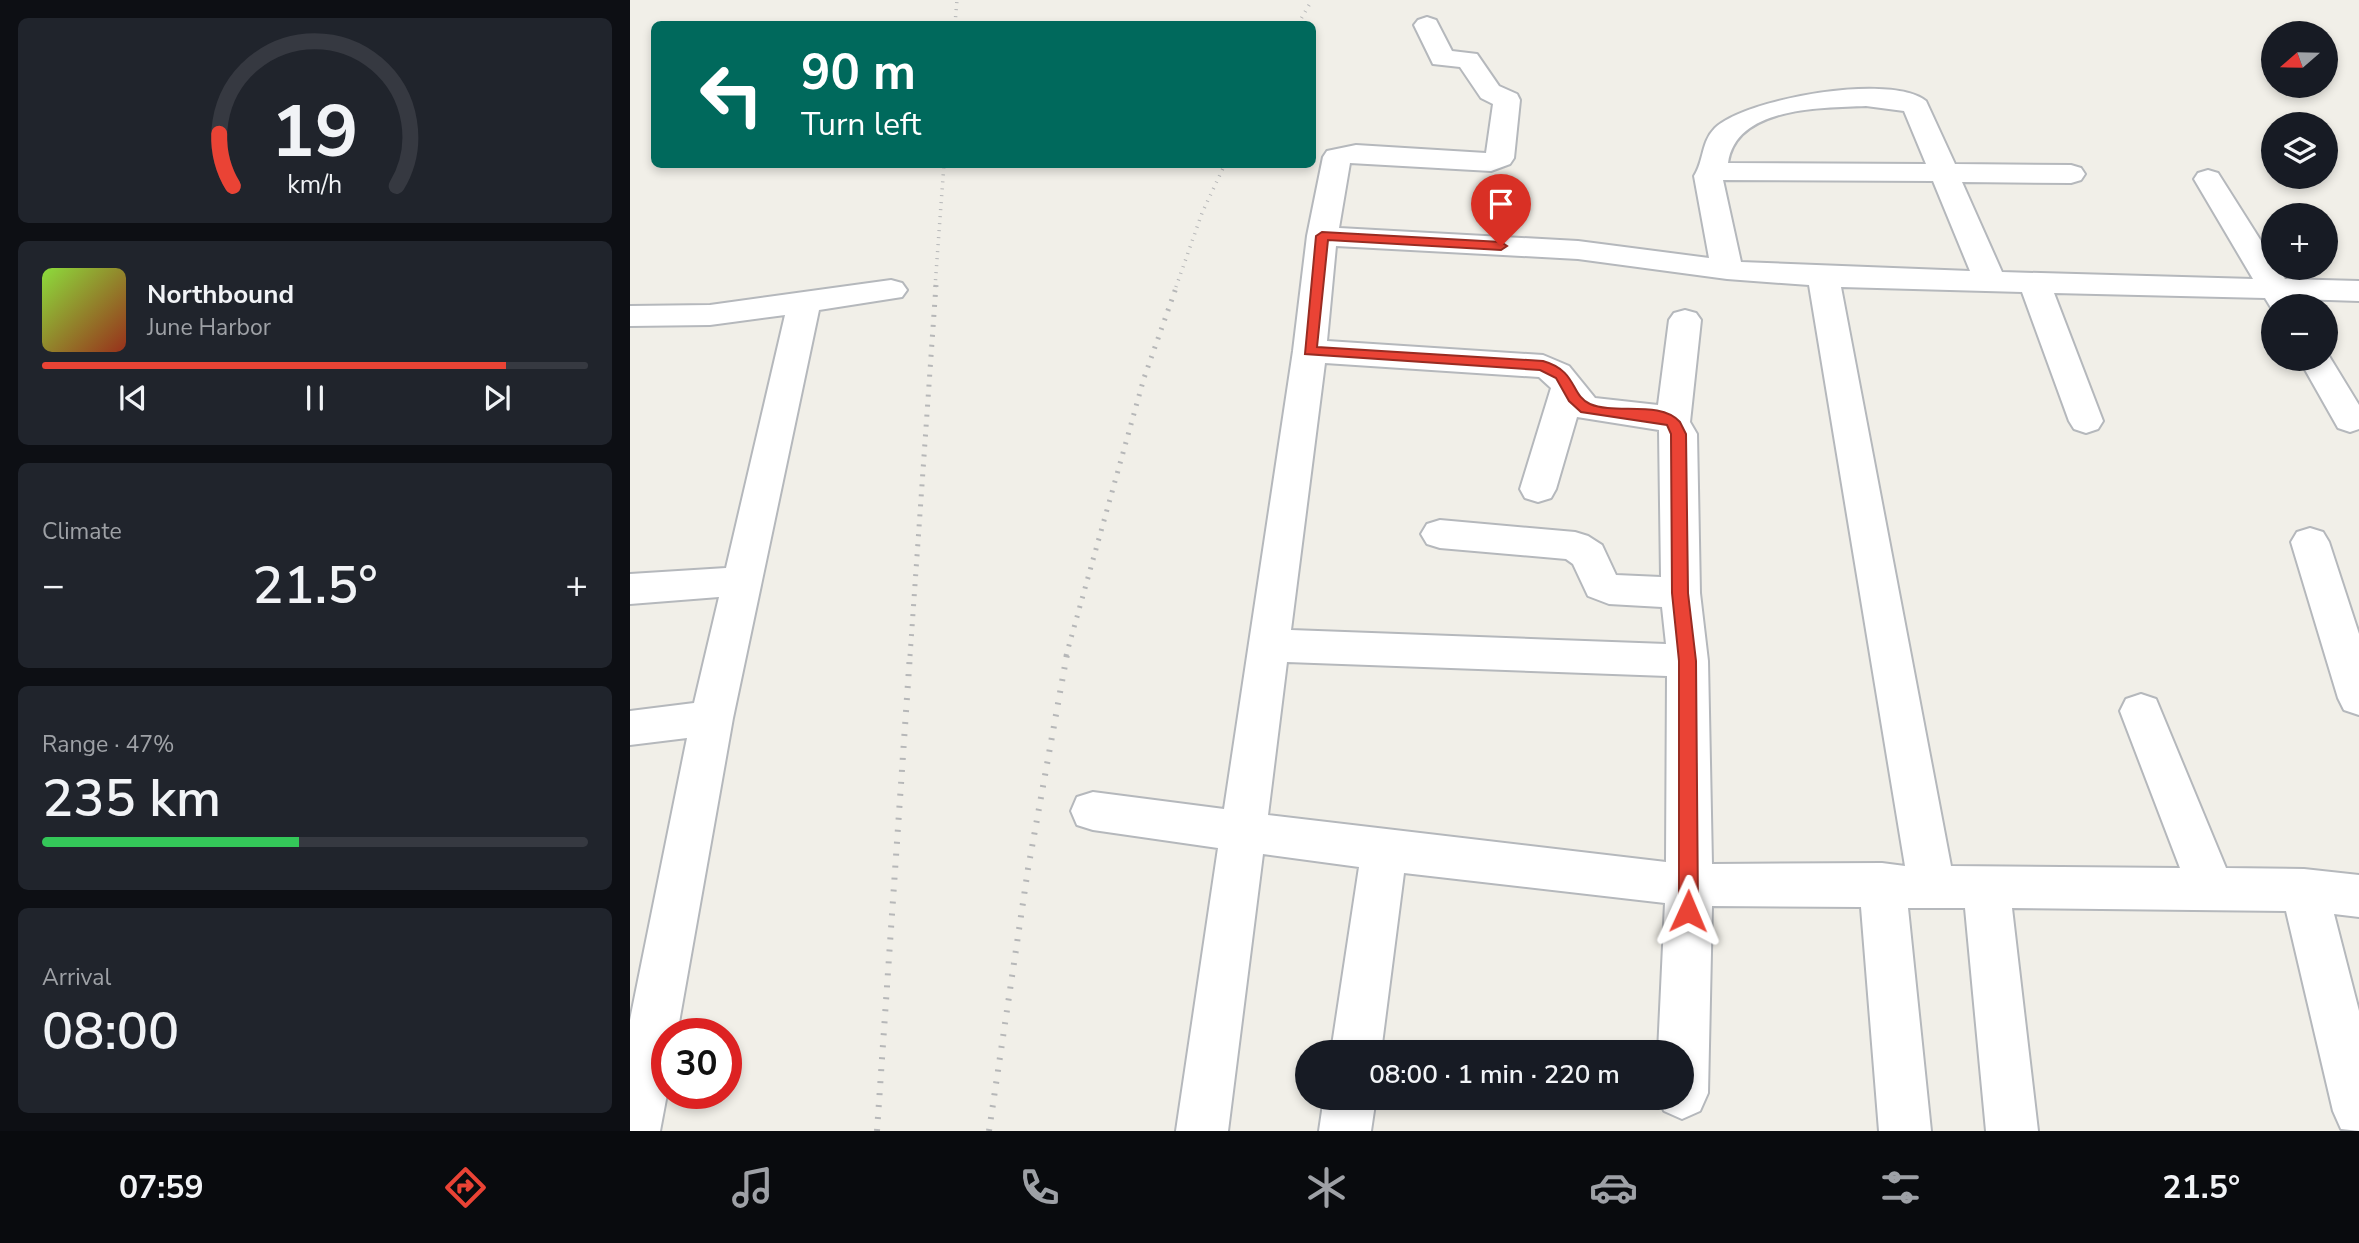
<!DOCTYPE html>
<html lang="en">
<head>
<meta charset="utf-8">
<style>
	:root { --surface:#171b24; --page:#20242c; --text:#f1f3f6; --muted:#9ea1a6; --line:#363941; --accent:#ea4335 }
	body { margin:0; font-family:"Nunito Sans",sans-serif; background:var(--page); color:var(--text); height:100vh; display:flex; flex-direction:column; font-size:26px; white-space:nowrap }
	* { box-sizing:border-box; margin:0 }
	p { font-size:23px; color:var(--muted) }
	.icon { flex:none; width:38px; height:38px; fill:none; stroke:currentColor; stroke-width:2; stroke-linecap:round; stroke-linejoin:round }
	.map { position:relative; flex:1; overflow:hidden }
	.details { display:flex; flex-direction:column; gap:18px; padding:18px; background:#0d0f14; width:630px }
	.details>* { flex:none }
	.guide { position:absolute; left:21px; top:21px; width:665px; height:147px; border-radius:10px; box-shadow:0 4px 10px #0003; background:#00695c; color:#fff; overflow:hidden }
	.needle { width:46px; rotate:250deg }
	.tools { position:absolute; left:1631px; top:21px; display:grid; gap:14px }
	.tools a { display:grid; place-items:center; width:77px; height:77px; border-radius:50%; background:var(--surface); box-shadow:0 4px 10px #0003; font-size:35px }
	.speed { position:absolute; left:21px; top:1018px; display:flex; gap:14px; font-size:35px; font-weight:700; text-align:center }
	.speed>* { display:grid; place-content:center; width:91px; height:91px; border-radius:50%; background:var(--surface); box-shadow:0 4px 10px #0003; line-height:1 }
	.speed .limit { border:10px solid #d22; background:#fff; color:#111 }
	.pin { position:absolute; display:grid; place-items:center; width:60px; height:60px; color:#fff; margin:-72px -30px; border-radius:50% 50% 50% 0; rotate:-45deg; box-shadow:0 0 7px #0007 }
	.pin .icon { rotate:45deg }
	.me { position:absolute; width:77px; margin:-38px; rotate:1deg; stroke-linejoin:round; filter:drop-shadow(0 0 5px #0008) }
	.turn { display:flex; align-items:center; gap:24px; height:147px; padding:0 35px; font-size:32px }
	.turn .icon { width:91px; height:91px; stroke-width:2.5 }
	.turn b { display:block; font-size:49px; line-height:60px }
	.big { font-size:52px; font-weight:600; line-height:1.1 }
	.details .widget { flex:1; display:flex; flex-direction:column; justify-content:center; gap:10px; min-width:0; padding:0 24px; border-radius:10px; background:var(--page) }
	.details .dial { align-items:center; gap:0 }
	.dial svg { height:182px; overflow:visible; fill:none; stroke:var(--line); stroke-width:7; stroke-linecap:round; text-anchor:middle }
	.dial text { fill:var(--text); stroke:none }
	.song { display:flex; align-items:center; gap:21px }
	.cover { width:84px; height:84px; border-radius:10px; background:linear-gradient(135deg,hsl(90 70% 55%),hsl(10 70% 35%)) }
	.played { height:7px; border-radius:4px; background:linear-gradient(90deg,var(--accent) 85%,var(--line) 85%) }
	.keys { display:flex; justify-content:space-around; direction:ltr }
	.heat { display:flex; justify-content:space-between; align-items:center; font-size:38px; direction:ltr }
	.charge { height:10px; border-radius:5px; background:linear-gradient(90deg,#34c759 47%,var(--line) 0) }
	.trip { position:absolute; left:665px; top:1040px; width:399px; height:70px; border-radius:35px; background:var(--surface); box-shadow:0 4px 10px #0003; font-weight:600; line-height:70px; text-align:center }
	.dock { display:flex; height:112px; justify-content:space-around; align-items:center; background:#090b0e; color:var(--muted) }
	.dock .icon { width:49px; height:49px }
	.dock .on { color:var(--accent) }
	.dock b { font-size:32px; color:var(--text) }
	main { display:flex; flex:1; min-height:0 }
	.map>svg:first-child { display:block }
</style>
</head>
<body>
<main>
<section class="details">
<div class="widget dial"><svg viewBox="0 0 100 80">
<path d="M14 69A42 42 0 1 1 86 69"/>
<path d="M14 69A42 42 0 0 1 8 46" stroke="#ea4335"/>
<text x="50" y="56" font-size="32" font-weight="700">19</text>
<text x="50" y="72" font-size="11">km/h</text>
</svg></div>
<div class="widget">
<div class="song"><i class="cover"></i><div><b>Northbound</b><p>June Harbor</p></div></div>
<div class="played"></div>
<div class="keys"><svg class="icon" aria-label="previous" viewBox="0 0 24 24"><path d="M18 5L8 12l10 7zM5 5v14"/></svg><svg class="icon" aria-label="pause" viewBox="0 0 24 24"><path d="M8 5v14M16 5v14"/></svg><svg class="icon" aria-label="next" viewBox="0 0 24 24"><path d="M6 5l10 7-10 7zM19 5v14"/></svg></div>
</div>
<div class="widget"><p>Climate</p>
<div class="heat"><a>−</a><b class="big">21.5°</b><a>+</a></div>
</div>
<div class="widget"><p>Range · 47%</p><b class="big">235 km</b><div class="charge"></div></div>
<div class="widget"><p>Arrival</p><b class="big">08:00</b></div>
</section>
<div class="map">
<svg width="1729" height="1131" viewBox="0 0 1729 1131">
	<rect width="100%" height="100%" fill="#f1efe8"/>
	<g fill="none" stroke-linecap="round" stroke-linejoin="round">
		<defs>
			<path id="minor" d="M 797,17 L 806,20 L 822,51 L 847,54 L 869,86 L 887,94 L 890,100 L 884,158 L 880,164 L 861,171 L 720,163 L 709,228 L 948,241 L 1079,258 L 1064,176 C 1074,161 1071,142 1085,128 C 1117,98 1262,73 1296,101 L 1325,164 L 1441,165 L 1451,168 L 1455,174 L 1451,180 L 1441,183 L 1332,182 L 1372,272 L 1623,279 L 1564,179 L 1568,173 L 1578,170 L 1588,173 L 1643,260 L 1643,268 L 1648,268 L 1655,279 L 1729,281 L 1729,301 L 1668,299 L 1672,306 L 1643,306 L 1643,311 L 1635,298 L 1424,293 L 1473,421 L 1468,429 L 1456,433 L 1444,429 L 1439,421 L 1392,292 L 1211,287 L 1321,866 L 1550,868 L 1490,711 L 1496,699 L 1511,694 L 1526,699 L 1596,868 L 1674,869 L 1729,875 L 1729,917 L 1704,914 L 1729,1011 L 1729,1131 L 1711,1129 L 1703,1111 L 1656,911 L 1382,908 L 1408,1131 L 1356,1131 L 1335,908 L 1278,908 L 1301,1131 L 1249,1131 L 1231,907 L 1082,906 L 1078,1093 L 1070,1111 L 1052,1119 L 1034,1111 L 1028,1097 L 1052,1097 L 1052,1052 L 1028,1052 L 1035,903 L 774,873 L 751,1052 L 701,1052 L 729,867 L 633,854 L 598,1131 L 546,1131 L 588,848 L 463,830 L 447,825 L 441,811 L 447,797 L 463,792 L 594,809 L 663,351 L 677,236 L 693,157 L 697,151 L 726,145 L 856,153 L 863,104 L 851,98 L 830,67 L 803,64 L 784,25 L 788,20 ZM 1236,106 L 1274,111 L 1296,164 L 1098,163 C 1106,106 1193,108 1236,106 ZM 1093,180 L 1303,181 L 1340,271 L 1111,262 ZM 706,246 L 948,259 L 1097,279 L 1179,285 L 1275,866 L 1252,863 L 1082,864 L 1078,661 L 1070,593 L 1067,434 L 1060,422 L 1071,320 L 1066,313 L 1055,310 L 1044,313 L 1039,320 L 1028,405 L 965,398 L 939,366 L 913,355 L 697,341 ZM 695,363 L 909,377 L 921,388 L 890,489 L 895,498 L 908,502 L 921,498 L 926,489 L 947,417 L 1029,430 L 1031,577 L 986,575 L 972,545 L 958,536 L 945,532 L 810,520 L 797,524 L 791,534 L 797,544 L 810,548 L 936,559 L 943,564 L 958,596 L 979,604 L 1032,607 L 1036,644 L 661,630 ZM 657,662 L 1037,676 L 1036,862 L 638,815 Z
				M 261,280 L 272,283 L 277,290 L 272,297 L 189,310 L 103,718 L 47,1034 L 37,1034 L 37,1094 L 30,1131 L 0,1131 L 0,1020 L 57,738 L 0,745 L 0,711 L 64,703 L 89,597 L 0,604 L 0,574 L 96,568 L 155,315 L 80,325 L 0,326 L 0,306 L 80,305 Z
				M 1696,351 L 1729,405 L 1729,429 L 1720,432 L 1708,428 L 1669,359 L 1696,359 Z
				M 1680,528 L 1693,532 L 1699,542 L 1729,634 L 1729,715 L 1714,710 L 1708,698 L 1661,542 L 1667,532 Z
				M 694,1097 L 746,1097 L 741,1131 L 689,1131 Z"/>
		</defs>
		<use href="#minor" stroke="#b5b8bc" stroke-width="4"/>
		<use href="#minor" fill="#fff" fill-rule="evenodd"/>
		<path stroke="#b6b7b8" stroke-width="3.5" stroke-dasharray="1 6" stroke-linecap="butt" d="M 325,24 L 327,0
			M 668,24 L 682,0
			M 305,287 L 314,164
			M 546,287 L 572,213 L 595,164"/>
		<path stroke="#b6b7b8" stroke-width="5" stroke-dasharray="2 8" stroke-linecap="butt" d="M 280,656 L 306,285
			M 436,656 L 514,378 L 547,285"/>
		<path stroke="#b6b7b8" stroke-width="6" stroke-dasharray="2 10" stroke-linecap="butt" d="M 247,1131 L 280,654
			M 359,1131 L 398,869 L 437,654"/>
	</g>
	<path fill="#ea4335" stroke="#982c22" stroke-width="2" d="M 692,232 L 871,242 L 877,246 L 871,250 L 698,240 L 687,347 L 913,361 C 948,371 940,395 960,404 C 985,415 1030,400 1050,422 L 1056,434 L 1058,593 L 1066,661 L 1068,911 L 1065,917 L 1058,920 L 1052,917 L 1049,911 L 1049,661 L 1042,593 L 1041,434 L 1037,425 L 951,412 L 939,401 L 926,378 L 910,370 L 675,354 L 686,236 Z"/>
</svg>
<div class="tools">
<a><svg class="needle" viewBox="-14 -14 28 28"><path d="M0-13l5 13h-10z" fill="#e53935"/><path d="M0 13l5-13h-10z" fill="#9ea1a6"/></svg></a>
<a><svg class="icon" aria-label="layers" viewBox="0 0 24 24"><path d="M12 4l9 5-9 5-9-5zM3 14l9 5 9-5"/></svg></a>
<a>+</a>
<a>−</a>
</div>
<div class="speed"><div class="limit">30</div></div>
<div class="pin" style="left:871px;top:246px;background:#d93025"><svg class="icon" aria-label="arrive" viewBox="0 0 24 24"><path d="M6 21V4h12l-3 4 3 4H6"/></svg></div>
<svg class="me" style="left:1058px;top:911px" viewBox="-20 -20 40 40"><path d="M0-17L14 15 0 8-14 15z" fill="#ea4335" stroke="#fff" stroke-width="4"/></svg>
<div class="trip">08:00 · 1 min · 220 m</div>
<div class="guide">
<div class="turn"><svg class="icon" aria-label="left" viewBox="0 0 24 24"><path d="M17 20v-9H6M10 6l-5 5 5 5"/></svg><div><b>90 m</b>Turn left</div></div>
</div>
</div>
</main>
<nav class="dock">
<b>07:59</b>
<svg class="icon on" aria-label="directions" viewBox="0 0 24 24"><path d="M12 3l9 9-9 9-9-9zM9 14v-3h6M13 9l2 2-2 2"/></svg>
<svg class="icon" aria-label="music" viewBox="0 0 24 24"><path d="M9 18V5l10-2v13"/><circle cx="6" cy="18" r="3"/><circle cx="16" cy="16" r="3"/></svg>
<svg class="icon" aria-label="phone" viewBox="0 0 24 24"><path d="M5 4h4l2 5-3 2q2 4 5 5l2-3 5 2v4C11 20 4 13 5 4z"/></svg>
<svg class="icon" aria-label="climate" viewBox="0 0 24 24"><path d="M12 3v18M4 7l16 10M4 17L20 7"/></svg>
<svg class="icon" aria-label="car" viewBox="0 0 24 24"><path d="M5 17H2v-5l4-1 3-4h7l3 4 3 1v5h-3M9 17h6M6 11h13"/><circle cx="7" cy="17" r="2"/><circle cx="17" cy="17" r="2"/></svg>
<svg class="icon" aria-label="filters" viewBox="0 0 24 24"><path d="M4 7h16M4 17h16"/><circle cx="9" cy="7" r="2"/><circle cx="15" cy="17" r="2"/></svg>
<b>21.5°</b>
</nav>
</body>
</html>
